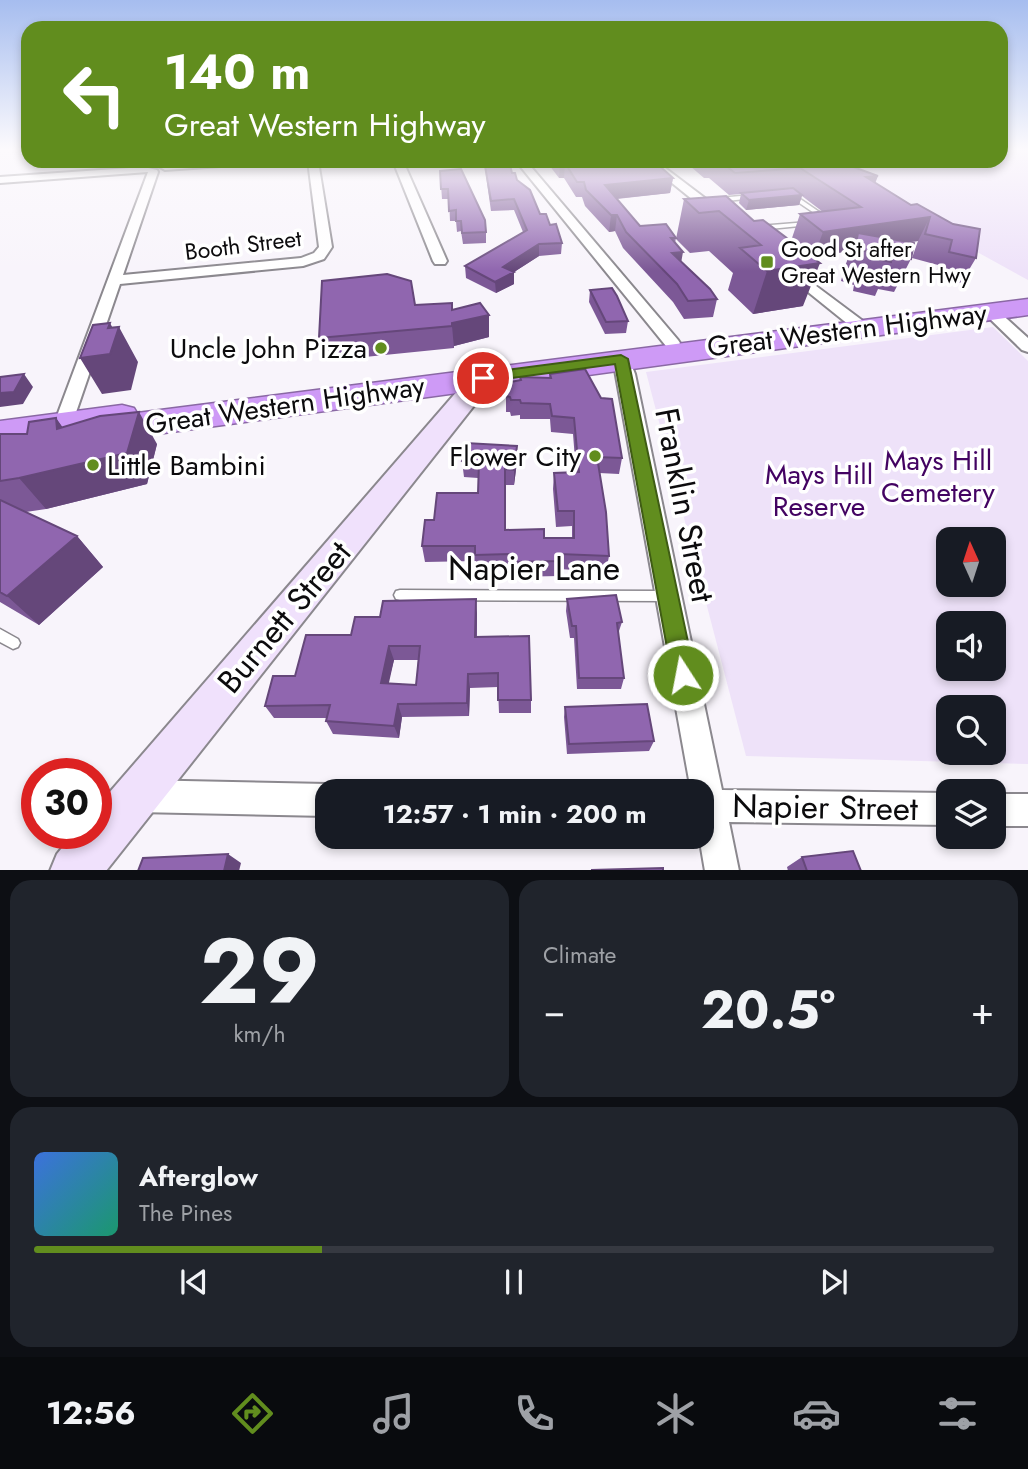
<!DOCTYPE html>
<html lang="en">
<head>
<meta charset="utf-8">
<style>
	:root { --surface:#171b24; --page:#20242c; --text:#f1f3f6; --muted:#9ea1a6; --line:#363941; --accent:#618d1e }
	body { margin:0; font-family:Jost,sans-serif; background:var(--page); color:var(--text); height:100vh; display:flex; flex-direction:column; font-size:26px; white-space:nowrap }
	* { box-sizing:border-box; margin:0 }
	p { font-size:23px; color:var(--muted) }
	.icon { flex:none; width:38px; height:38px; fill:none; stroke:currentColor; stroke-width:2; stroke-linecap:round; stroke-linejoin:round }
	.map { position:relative; height:870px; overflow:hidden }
	.panel { display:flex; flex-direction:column; gap:10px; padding:10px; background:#0d0f14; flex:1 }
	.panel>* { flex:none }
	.guide { position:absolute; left:21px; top:21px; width:987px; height:147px; border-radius:21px; box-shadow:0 4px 10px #0003; background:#618d1e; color:#fff; overflow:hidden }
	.needle { width:46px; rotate:357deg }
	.tools { position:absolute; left:936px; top:527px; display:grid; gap:14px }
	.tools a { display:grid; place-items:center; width:70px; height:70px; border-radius:14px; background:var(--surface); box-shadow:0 4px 10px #0003; font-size:35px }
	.speed { position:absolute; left:21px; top:758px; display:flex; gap:14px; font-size:35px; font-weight:700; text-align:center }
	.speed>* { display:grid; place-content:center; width:91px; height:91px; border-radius:50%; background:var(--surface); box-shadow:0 4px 10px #0003; line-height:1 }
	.speed .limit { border:10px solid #d22; background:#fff; color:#111 }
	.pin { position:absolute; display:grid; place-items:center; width:60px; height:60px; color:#fff; margin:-30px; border:4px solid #fff; border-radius:50%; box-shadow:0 2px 7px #0007 }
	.me { position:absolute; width:77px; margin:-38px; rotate:349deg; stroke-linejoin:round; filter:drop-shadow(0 0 5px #0008) }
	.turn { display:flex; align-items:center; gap:24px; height:147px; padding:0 28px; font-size:32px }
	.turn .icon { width:91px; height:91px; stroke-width:2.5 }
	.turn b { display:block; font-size:49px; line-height:60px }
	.big { font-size:52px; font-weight:700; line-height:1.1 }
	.panel .widget { flex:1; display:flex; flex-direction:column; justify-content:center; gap:10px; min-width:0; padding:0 24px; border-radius:21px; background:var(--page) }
	.panel .dial { align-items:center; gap:0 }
	.dial b { font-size:91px; line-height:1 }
	.song { display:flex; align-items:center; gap:21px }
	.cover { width:84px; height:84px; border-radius:10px; background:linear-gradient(135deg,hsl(220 70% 55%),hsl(160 70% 35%)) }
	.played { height:7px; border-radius:4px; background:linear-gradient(90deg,var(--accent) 30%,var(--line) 30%) }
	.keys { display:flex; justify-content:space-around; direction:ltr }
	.heat { display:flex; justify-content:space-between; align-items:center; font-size:38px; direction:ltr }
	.panel .tiles { flex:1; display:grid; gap:10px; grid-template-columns:1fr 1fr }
	.widget:last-child { grid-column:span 2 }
	.trip { position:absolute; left:315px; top:779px; width:399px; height:70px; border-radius:21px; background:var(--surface); box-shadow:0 4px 10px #0003; font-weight:700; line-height:70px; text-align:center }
	.tabs { display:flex; height:112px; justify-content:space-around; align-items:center; background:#090b0e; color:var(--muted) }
	.tabs .icon { width:49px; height:49px }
	.tabs .selected { color:var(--accent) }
	.tabs b { font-size:32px; color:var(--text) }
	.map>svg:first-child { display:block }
</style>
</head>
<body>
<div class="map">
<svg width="1028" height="871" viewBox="0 0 1028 871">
	<rect width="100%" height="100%" fill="#f8f4fb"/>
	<path fill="#eee2f9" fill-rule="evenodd" d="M 1001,149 L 1028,149 L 1028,280 L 812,161 L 1001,161 Z
		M 993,327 L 1028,361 L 1028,764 L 746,756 L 646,372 ZM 948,539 L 994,539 L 994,584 L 948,584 ZM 994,623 L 994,668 L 948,668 L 948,623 ZM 948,707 L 994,707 L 994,752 L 948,752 Z"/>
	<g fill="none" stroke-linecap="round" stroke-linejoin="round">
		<defs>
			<path id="lane" d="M 789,194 L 793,194 L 831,220 L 826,221 L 789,196 Z
				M 752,195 L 755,197 L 754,198 L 718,202 L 715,200 L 718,198 Z
				M 808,222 L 810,223 L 810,225 L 760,230 L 757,228 L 760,226 Z
				M 400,590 L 667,591 L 671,592 L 673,596 L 671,600 L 667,601 L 400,600 L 396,599 L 394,595 L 396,591 Z
				M 0,629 L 18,639 L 20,643 L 18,647 L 13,649 L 0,642 Z"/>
			<path id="street" d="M 206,161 L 254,161 L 249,164 L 165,170 L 160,167 L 165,164 Z
				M 308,161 L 318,161 L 332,247 L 324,259 L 303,266 L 120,284 L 72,424 L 70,429 L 56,429 L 54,424 L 148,172 L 0,183 L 0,177 L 144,167 L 157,170 L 158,172 L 123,275 L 301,258 L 314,253 L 319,247 Z
				M 393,161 L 403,161 L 447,261 L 445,264 L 435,264 L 433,261 Z
				M 516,161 L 526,161 L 678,340 L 680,343 L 678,346 L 666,346 Z
				M 645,161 L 656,161 L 722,211 L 722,217 L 714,217 Z
				M 792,268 L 871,327 L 873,330 L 871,333 L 859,333 L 787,275 L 785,272 Z
				M 991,307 L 996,309 L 1028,338 L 1028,352 L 1022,350 L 986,315 L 983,312 Z
				M 621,354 L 629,359 L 635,374 L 722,790 L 948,793 L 948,825 L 729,822 L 739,871 L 705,871 L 699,836 L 702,836 L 702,791 L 691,791 L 613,359 Z
				M 137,780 L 327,784 L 339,791 L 327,791 L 327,816 L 137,812 L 126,807 L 121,796 L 126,785 Z
				M 994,794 L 1028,794 L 1028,826 L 994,826 Z"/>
			<path id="secondary" d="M 494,357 L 503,359 L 506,364 L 503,369 L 106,871 L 50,871 L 57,854 L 74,833 L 96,833 L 96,808 L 485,359 Z"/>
			<path id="highway" d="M 1028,299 L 1028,315 L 98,442 L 86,438 L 83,433 L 0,445 L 0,421 L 122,405 L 134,408 L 137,413 Z"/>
		</defs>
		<use href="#lane" stroke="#8b888e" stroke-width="3"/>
		<use href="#street" stroke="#8b888e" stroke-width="4"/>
		<use href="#secondary" stroke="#8b888e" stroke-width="4"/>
		<use href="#highway" stroke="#8a68a4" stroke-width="3"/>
		<use href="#lane" fill="#fff" fill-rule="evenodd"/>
		<use href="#street" fill="#fff" fill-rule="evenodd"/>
		<use href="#secondary" fill="#f0e1fc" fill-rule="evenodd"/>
		<use href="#highway" fill="#ce9af6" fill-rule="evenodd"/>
	</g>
	<path fill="#7c5896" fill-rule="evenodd" d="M 546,161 L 647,161 L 673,178 L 670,193 L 617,199 L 640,226 L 676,238 L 675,243 L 681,262 L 717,299 L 713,317 L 684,319 L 673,302 L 623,248 L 615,231 L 609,232 L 585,206 L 582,197 L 576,197 L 564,178 L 559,178 Z
		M 681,161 L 763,161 L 766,163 L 775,161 L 875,183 L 911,205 L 976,258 L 961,283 L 935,277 L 938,265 L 912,258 L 918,241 L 910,242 L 911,259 L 894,292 L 878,289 L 875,296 L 853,291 L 854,285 L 841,281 L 845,266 L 851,251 L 814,256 L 792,238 L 800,214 L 823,212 L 802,196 L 799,205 L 746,210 L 739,203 L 741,194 L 729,195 L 709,178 L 704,178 L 690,166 L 687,166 Z
		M 485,166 L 512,173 L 540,214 L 550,225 L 562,243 L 561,254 L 539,256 L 514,272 L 514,284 L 496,293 L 466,278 L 465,266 L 523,232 L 514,210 L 491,211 L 486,176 Z
		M 440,171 L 486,232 L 486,243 L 463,244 L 461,231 L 457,232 L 456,221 L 450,221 L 449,199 L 442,199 Z
		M 726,196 L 803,306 L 753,314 L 728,290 L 733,273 L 709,251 L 690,253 L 676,239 L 684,199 Z
		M 590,290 L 628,321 L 626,333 L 605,334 L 589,302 Z
		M 415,305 L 453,309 L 489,337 L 454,346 L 454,348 L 325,361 L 319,338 Z
		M 550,374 L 622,458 L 619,474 L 599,473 L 609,556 L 606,572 L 559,569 L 559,576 L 510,577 L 510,569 L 476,571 L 476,561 L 425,562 L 422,546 L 434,520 L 478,493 L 478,478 L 464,477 L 462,461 L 517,462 L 514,485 L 505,485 L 505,530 L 544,538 L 572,538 L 572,526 L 556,527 L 553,489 L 554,473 L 576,472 L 573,434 L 551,432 L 550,419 L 520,419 L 520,415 L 511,416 L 510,412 L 506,412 L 506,383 L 520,380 L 520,377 L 549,378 Z
		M 56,418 L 62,427 L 157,444 L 147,484 L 46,509 L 26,512 L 77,536 L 103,567 L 39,625 L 0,602 L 0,434 L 27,434 Z
		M 567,599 L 622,622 L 618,634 L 624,678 L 621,689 L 577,689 L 574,638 L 570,638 L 566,611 Z
		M 477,613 L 477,637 L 531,700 L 531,713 L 499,713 L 498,687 L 470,688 L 469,716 L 402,717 L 399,738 L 333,734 L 326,721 L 327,718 L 274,718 L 265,706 L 295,676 L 351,635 L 380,617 ZM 394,660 L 418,660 L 416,685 L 388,683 Z
		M 565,707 L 654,741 L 649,751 L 567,754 L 564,717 Z
		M 802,857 L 861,871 L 788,871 L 787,867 Z"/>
	<path fill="#65477a" d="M 688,161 L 691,161 L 690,166 L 687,166 Z
		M 560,163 L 565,163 L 564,178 L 559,178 Z
		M 878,176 L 869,199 L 866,177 Z
		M 673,178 L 670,193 L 603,200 L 605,185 Z
		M 802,195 L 799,205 L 746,210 L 749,200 Z
		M 611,215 L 617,215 L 615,231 L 609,232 Z
		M 930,217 L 918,241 L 860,249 L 858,233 L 851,251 L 814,256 L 823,232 Z
		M 539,244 L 539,256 L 511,274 L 514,272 L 514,284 L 496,293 L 495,282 L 503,267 Z
		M 683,252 L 680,269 L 672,253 Z
		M 820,263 L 803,306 L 753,314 L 767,271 Z
		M 452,303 L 454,323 L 489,315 L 489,337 L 454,346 L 454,348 L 452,326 Z
		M 110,323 L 116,334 L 119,327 L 138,362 L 131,390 L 102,394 L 80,358 Z
		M 24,374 L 33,387 L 23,404 L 0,407 L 0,393 Z
		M 139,412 L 157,444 L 147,484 L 46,509 L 19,478 Z
		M 56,418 L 78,449 L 57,429 Z
		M 517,446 L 517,462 L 514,485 L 514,470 Z
		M 77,536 L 103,567 L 39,625 L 7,596 Z
		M 476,599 L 477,613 L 476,651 L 475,637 Z
		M 389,646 L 394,660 L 386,696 L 381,683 Z
		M 468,674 L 470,688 L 469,716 L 467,703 Z
		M 398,704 L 402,717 L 399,738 L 394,726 Z
		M 228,854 L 241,863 L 239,871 L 224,871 Z"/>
	<path fill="#9066af" stroke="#65477a" stroke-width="2" fill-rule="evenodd" d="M 558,161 L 654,161 L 673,178 L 605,185 L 640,226 L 666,224 L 676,238 L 671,238 L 683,252 L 672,253 L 710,289 L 717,299 L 688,301 L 677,284 L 626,232 L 617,215 L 611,215 L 586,190 L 584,182 L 577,182 L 565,163 L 560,163 Z
		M 720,161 L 763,161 L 766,163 L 775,161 L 837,161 L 878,176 L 866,177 L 911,205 L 917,204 L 953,224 L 980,229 L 976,258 L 949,252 L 952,240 L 925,234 L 930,217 L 823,232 L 800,214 L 861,207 L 800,168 L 735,173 Z
		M 510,165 L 512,173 L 515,173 L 517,180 L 530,190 L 540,214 L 546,214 L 550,225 L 556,224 L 562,243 L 539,244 L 503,267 L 514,272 L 495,282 L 465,266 L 527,230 L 514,199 L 491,201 L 485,166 Z
		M 461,169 L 485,220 L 486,232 L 462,233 L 461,221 L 456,221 L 456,210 L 449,211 L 448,189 L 441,189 L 440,171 Z
		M 793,188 L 802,195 L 749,200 L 741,193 Z
		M 726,196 L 754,221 L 763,220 L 820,263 L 767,271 L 740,248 L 761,245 L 719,211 L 699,213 L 684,199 Z
		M 858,233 L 914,243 L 911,259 L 892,256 L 891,262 L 868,257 L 869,252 L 855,248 Z
		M 387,274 L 411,281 L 415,305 L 452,303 L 452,310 L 480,303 L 489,315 L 452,323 L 452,326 L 319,338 L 322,281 Z
		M 612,288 L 617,296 L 628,321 L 606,322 L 590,290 Z
		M 110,323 L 108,328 L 119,327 L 110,354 L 80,358 L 93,325 Z
		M 585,369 L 601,398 L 612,399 L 622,458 L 597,457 L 606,512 L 609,556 L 560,554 L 560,561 L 510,562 L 510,554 L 475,555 L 475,546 L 422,546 L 425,520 L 434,520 L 437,493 L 478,493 L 479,462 L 462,461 L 466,443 L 517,446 L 514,470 L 505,469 L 505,530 L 544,529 L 544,538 L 574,538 L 574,511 L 558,511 L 554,473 L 579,472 L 574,418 L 552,416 L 550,404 L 521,403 L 520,400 L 511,400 L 510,397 L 506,396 L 506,383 L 521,380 L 520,377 L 551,378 L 550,374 Z
		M 24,374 L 14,392 L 0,393 L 0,377 Z
		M 139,412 L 127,453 L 19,478 L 0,481 L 0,434 L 27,434 L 29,422 L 56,418 L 57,429 L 100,416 Z
		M 0,500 L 77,536 L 7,596 L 0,592 Z
		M 616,595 L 622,622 L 617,623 L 624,678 L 579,678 L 576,626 L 572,626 L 567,599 Z
		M 476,599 L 475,637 L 529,636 L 531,700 L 498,700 L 498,673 L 468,674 L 467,703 L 398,704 L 394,726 L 326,721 L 330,705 L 265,706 L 273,676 L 295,676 L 306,635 L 351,635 L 355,617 L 380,617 L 383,601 ZM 389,646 L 420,646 L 416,685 L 381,683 Z
		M 647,704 L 654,741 L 569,744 L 565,707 Z
		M 853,851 L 861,871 L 807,871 L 802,857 Z
		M 228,854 L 224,871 L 138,871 L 143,858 Z
		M 663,868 L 663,871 L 591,870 Z"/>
	<linearGradient id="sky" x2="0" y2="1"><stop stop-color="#a6bdef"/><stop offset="0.55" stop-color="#fcfafd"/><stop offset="1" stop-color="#fcfafd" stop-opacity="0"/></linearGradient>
	<rect width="1028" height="271" fill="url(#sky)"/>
	<path fill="#618d1e" stroke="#3f5c14" stroke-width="2" d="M 621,355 L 628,359 L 695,675 L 691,683 L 683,686 L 675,683 L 672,675 L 615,364 L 483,382 L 475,378 L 483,373 Z"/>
	<g fill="#618d1e" stroke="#fff" stroke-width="2.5">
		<rect x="760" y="255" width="14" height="14" rx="3.5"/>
		<circle cx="381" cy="348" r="7"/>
		<circle cx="595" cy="456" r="7"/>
		<circle cx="93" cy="465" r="7"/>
	</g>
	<g text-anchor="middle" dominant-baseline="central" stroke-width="7" stroke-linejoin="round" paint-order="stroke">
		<g font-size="23" fill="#0c0b0d" stroke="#fff">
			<text transform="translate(243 245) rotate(-7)">Booth Street</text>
		</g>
		<g font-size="23" fill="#0c0b0d" stroke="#fff" text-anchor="start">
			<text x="781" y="249">Good St after<tspan x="781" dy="26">Great Western Hwy</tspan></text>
		</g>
		<g font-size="28" fill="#0c0b0d" stroke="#fff">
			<text transform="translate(847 330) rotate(-7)">Great Western Highway</text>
			<text transform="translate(285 405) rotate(-8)">Great Western Highway</text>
		</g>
		<g font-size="28" fill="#0c0b0d" stroke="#fff" text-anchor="end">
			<text x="367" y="348">Uncle John Pizza</text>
			<text x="581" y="456">Flower City</text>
			<text x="107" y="465" text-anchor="start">Little Bambini</text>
		</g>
		<g font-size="28" fill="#430362" stroke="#fff">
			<text x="938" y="460">Mays Hill<tspan x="938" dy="32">Cemetery</tspan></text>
			<text x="819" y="474">Mays Hill<tspan x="819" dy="32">Reserve</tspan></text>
		</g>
		<g font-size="33" fill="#0c0b0d" stroke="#fff">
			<text transform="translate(685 505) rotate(79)">Franklin Street</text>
			<text x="534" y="568">Napier Lane</text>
			<text transform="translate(284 617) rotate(-50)">Burnett Street</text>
			<text transform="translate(825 807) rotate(1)">Napier Street</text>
		</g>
	</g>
</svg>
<div class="tools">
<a><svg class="needle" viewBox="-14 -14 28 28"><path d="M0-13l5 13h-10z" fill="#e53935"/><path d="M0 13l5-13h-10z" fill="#9ea1a6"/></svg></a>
<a><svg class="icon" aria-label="sound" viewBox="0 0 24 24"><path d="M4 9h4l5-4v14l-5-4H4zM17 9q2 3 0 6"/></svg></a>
<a><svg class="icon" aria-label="search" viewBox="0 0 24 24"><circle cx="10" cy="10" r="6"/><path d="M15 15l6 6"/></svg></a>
<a><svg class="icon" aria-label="layers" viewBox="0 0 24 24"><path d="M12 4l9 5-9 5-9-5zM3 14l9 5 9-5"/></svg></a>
</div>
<div class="speed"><div class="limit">30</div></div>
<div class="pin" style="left:483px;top:378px;background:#d93025"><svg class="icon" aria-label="arrive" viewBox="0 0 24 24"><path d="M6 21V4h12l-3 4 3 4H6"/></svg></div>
<svg class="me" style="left:683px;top:675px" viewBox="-20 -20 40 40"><circle r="17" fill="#618d1e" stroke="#fff" stroke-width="3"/><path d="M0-11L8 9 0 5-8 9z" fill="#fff"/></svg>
<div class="trip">12:57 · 1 min · 200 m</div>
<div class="guide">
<div class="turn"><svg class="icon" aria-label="left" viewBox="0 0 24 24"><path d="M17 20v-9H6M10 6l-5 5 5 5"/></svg><div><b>140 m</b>Great Western Highway</div></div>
</div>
</div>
<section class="panel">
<div class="tiles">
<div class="widget dial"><b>29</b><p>km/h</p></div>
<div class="widget"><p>Climate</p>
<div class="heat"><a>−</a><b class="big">20.5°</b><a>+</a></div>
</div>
<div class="widget">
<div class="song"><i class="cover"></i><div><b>Afterglow</b><p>The Pines</p></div></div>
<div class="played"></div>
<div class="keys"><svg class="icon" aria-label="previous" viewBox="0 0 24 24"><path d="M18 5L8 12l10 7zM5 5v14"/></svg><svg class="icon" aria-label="pause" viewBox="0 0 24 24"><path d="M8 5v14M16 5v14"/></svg><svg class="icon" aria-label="next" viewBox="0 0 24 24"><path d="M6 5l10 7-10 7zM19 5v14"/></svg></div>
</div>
</div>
</section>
<nav class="tabs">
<b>12:56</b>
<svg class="icon selected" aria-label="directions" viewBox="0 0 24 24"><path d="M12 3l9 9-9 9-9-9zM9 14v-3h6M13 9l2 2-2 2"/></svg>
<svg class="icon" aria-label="music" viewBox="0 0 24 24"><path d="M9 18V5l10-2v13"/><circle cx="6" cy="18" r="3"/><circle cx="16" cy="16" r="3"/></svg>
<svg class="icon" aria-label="phone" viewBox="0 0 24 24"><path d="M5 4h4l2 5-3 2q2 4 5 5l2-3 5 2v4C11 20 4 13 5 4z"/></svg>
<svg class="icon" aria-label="climate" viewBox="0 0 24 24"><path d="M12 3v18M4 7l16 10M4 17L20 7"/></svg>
<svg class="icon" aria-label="car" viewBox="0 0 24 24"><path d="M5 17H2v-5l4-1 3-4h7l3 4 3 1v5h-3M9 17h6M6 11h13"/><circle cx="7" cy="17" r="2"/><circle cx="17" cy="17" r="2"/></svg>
<svg class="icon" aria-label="filters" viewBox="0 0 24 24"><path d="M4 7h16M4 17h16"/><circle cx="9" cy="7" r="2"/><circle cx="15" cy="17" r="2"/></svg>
</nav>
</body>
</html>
